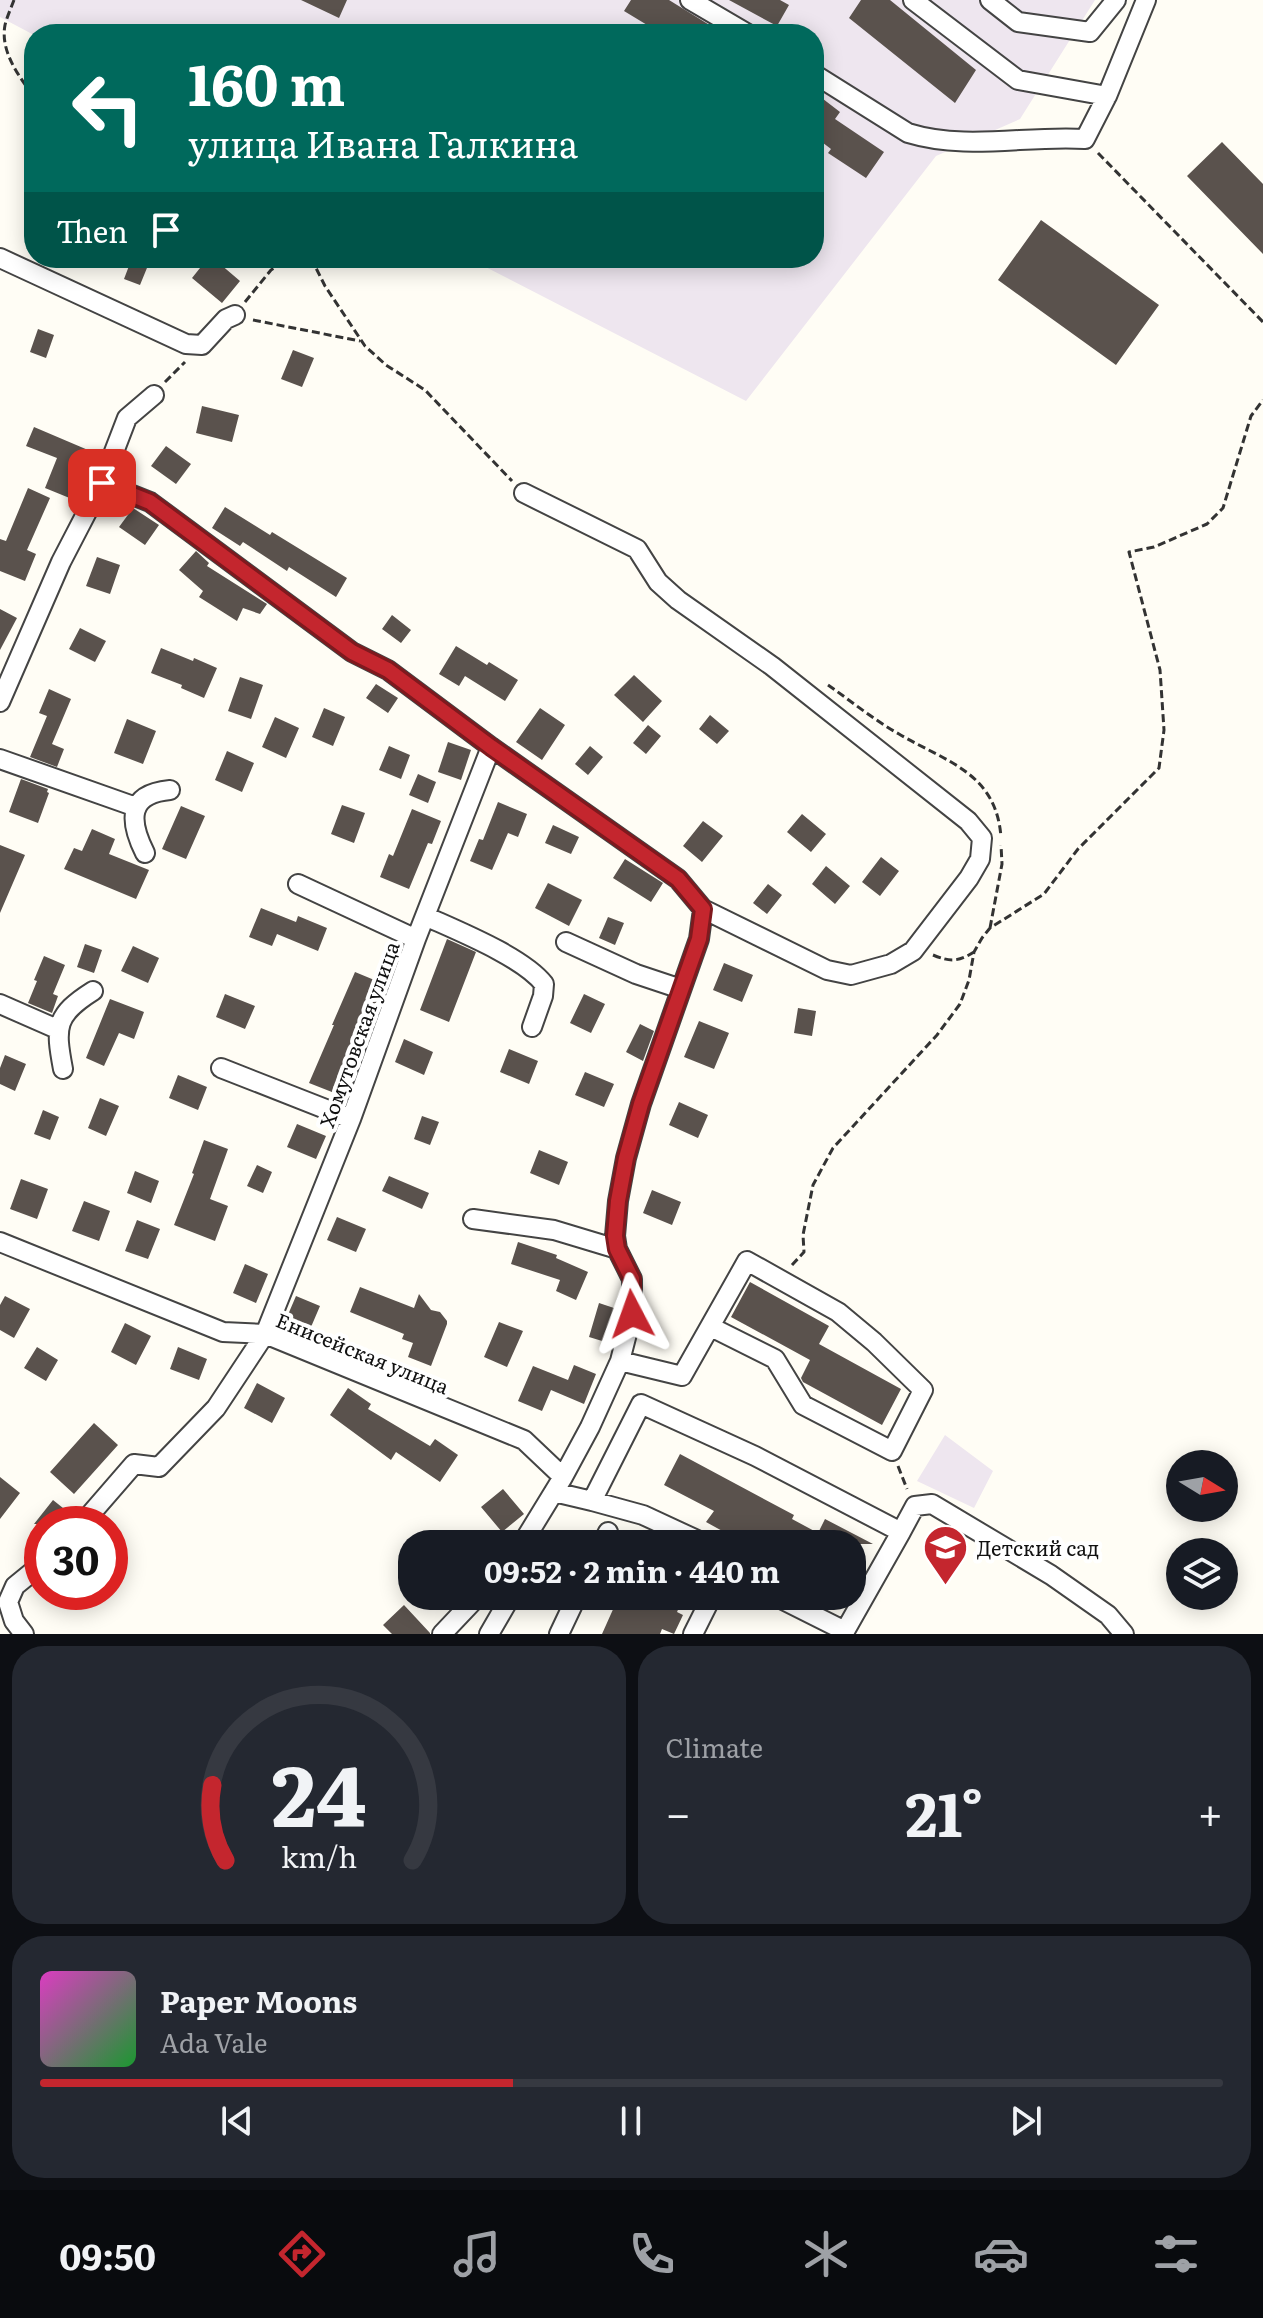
<!DOCTYPE html>
<html lang="en">
<head>
<meta charset="utf-8">
<style>
	:root { --surface:#171b24; --page:#242831; --text:#f1f3f6; --muted:#9ea1a6; --line:#363941; --accent:#c4262e }
	body { margin:0; font-family:Literata,serif; background:var(--page); color:var(--text); height:100vh; display:flex; flex-direction:column; font-size:30px; white-space:nowrap }
	* { box-sizing:border-box; margin:0 }
	p { font-size:26px; color:var(--muted) }
	.icon { flex:none; width:44px; height:44px; fill:none; stroke:currentColor; stroke-width:2; stroke-linecap:round; stroke-linejoin:round }
	.map { position:relative; height:1634px; overflow:hidden }
	.sheet { display:flex; flex-direction:column; gap:12px; padding:12px; background:#0d0f14; flex:1 }
	.sheet>* { flex:none }
	.guide { position:absolute; left:24px; top:24px; width:800px; height:244px; border-radius:32px; box-shadow:0 4px 20px #0003; background:#00695c; color:#fff; overflow:hidden }
	.needle { width:52px; rotate:101deg }
	.controls { position:absolute; left:1166px; top:1450px; display:grid; gap:16px }
	.controls a { display:grid; place-items:center; width:72px; height:72px; border-radius:50%; background:var(--surface); box-shadow:0 4px 20px #0003; font-size:40px }
	.speed { position:absolute; left:24px; top:1506px; display:flex; gap:16px; font-size:40px; font-weight:700; text-align:center }
	.speed>* { display:grid; place-content:center; width:104px; height:104px; border-radius:50%; background:var(--surface); box-shadow:0 4px 20px #0003; line-height:1 }
	.speed .limit { border:12px solid #d22; background:#fff; color:#111 }
	.pin { position:absolute; display:grid; place-items:center; width:68px; height:68px; color:#fff; margin:-34px; border-radius:16px; box-shadow:0 4px 12px #0006 }
	.me { position:absolute; width:88px; margin:-44px; rotate:356deg; stroke-linejoin:round; filter:drop-shadow(0 0 6px #0008) }
	.turn { display:flex; align-items:center; gap:28px; height:168px; padding:0 32px; font-size:36px }
	.turn .icon { width:104px; height:104px; stroke-width:2.5 }
	.turn b { display:block; font-size:56px; line-height:68px }
	.then { display:flex; align-items:center; height:76px; padding:0 32px; background:#0003; gap:16px; font-size:30px }
	.big { font-size:60px; font-weight:700; line-height:1.1 }
	.sheet .tile { flex:1; display:flex; flex-direction:column; justify-content:center; gap:12px; min-width:0; padding:0 28px; border-radius:32px; background:var(--page) }
	.sheet .dial { align-items:center; gap:0 }
	.dial svg { height:208px; overflow:visible; fill:none; stroke:var(--line); stroke-width:7; stroke-linecap:round; text-anchor:middle }
	.dial text { fill:var(--text); stroke:none }
	.song { display:flex; align-items:center; gap:24px }
	.cover { width:96px; height:96px; border-radius:12px; background:linear-gradient(135deg,hsl(310 70% 55%),hsl(130 70% 35%)) }
	.played { height:8px; border-radius:4px; background:linear-gradient(90deg,var(--accent) 40%,var(--line) 40%) }
	.keys { display:flex; justify-content:space-around; direction:ltr }
	.heat { display:flex; justify-content:space-between; align-items:center; font-size:44px; direction:ltr }
	.sheet .tiles { flex:1; display:grid; gap:12px; grid-template-columns:1fr 1fr }
	.tile:last-child { grid-column:span 2 }
	.trip { position:absolute; left:398px; top:1530px; width:468px; height:80px; border-radius:32px; background:var(--surface); box-shadow:0 4px 20px #0003; font-weight:700; line-height:80px; text-align:center }
	.menu { display:flex; height:128px; justify-content:space-around; align-items:center; background:#090b0e; color:var(--muted) }
	.menu .icon { width:56px; height:56px }
	.menu .current { color:var(--accent) }
	.menu b { font-size:36px; color:var(--text) }
	.map>svg:first-child { display:block }
</style>
</head>
<body>
<div class="map">
<svg width="1263" height="1634" viewBox="0 0 1263 1634">
	<rect width="100%" height="100%" fill="#fffdf5"/>
	<path fill="#eee6ef" d="M 0,0 L 1095,0 L 1020,119 L 936,156 L 746,401 L 468,258 L 814,258 L 814,34 L 34,35 L 0,17 Z
		M 945,1435 L 993,1471 L 974,1508 L 917,1481 Z"/>
	<path fill="#5a524d" d="M 301,0 L 347,0 L 339,18 Z
		M 631,0 L 669,0 L 724,34 L 662,34 L 624,11 Z
		M 729,0 L 780,0 L 789,5 L 777,26 Z
		M 861,0 L 890,0 L 976,70 L 955,103 L 849,18 Z
		M 814,92 L 840,112 L 835,119 L 884,152 L 866,178 L 828,153 L 831,149 L 814,136 Z
		M 1222,142 L 1263,184 L 1263,254 L 1187,176 Z
		M 1041,220 L 1159,305 L 1116,365 L 998,280 Z
		M 132,258 L 149,263 L 140,285 L 124,279 Z
		M 208,258 L 213,258 L 240,281 L 222,303 L 192,278 Z
		M 38,329 L 54,335 L 46,358 L 30,352 Z
		M 293,350 L 314,358 L 302,387 L 281,379 Z
		M 202,406 L 239,415 L 232,442 L 196,433 Z
		M 34,427 L 88,450 L 77,475 L 82,477 L 72,499 L 45,488 L 57,458 L 26,446 Z
		M 166,446 L 191,464 L 176,484 L 151,466 Z
		M 28,488 L 50,498 L 27,550 L 36,554 L 25,581 L 0,571 L 0,539 L 6,541 Z
		M 225,507 L 270,535 L 272,532 L 347,578 L 336,597 L 289,567 L 287,571 L 243,542 L 240,546 L 212,528 Z
		M 133,508 L 159,525 L 145,545 L 119,527 Z
		M 196,551 L 209,563 L 207,566 L 267,604 L 260,614 L 243,608 L 237,621 L 199,597 L 203,591 L 179,570 Z
		M 97,557 L 120,565 L 110,594 L 86,586 Z
		M 0,609 L 17,618 L 0,650 Z
		M 392,615 L 411,630 L 401,643 L 382,629 Z
		M 80,628 L 106,641 L 95,662 L 69,649 Z
		M 456,646 L 487,665 L 489,662 L 518,680 L 505,701 L 465,676 L 459,686 L 439,674 Z
		M 161,648 L 193,661 L 194,658 L 217,668 L 204,698 L 181,688 L 182,685 L 151,673 Z
		M 634,675 L 662,701 L 643,722 L 614,695 Z
		M 240,677 L 263,685 L 251,719 L 228,711 Z
		M 376,684 L 398,698 L 388,713 L 366,698 Z
		M 49,689 L 71,699 L 52,744 L 64,749 L 57,767 L 30,757 L 47,716 L 39,713 Z
		M 324,708 L 345,717 L 333,746 L 312,737 Z
		M 540,708 L 565,725 L 542,760 L 516,742 Z
		M 710,715 L 729,731 L 717,744 L 699,729 Z
		M 275,717 L 299,728 L 286,758 L 262,747 Z
		M 127,719 L 156,731 L 143,764 L 114,753 Z
		M 648,725 L 661,736 L 646,754 L 633,743 Z
		M 448,742 L 471,750 L 461,780 L 438,772 Z
		M 389,746 L 410,755 L 401,779 L 379,770 Z
		M 590,746 L 603,757 L 588,775 L 575,764 Z
		M 227,751 L 254,763 L 242,792 L 215,780 Z
		M 418,774 L 436,782 L 428,803 L 409,795 Z
		M 21,779 L 48,789 L 47,792 L 49,793 L 38,823 L 9,812 Z
		M 498,802 L 527,814 L 518,837 L 508,833 L 492,870 L 470,861 L 479,839 L 483,840 Z
		M 342,805 L 365,813 L 354,843 L 331,834 Z
		M 181,806 L 205,816 L 186,859 L 162,849 Z
		M 412,809 L 441,821 L 432,844 L 428,843 L 409,889 L 380,877 L 389,854 L 393,856 Z
		M 802,814 L 826,834 L 811,852 L 787,832 Z
		M 703,821 L 723,836 L 702,862 L 683,846 Z
		M 553,825 L 579,837 L 571,854 L 545,843 Z
		M 92,829 L 115,839 L 109,854 L 149,870 L 136,899 L 64,869 L 74,848 L 82,851 Z
		M 0,845 L 25,855 L 0,913 Z
		M 881,857 L 899,871 L 880,896 L 862,882 Z
		M 625,859 L 663,883 L 651,902 L 613,878 Z
		M 826,866 L 850,886 L 835,904 L 812,884 Z
		M 548,883 L 582,900 L 569,926 L 535,908 Z
		M 768,884 L 782,895 L 767,914 L 753,903 Z
		M 261,908 L 296,922 L 298,916 L 327,928 L 318,951 L 277,934 L 272,946 L 249,937 Z
		M 608,917 L 624,923 L 615,945 L 599,938 Z
		M 447,939 L 476,952 L 449,1022 L 420,1010 Z
		M 85,944 L 102,950 L 94,973 L 77,967 Z
		M 133,946 L 159,958 L 148,983 L 121,971 Z
		M 44,956 L 65,965 L 53,994 L 58,996 L 52,1013 L 28,1003 L 37,981 L 34,980 Z
		M 724,963 L 753,975 L 742,1002 L 713,990 Z
		M 355,972 L 384,984 L 337,1094 L 309,1083 L 334,1025 L 332,1025 Z
		M 225,994 L 255,1006 L 245,1029 L 216,1017 Z
		M 584,994 L 605,1004 L 591,1033 L 570,1023 Z
		M 110,999 L 144,1012 L 134,1039 L 119,1033 L 104,1066 L 86,1058 Z
		M 798,1008 L 816,1011 L 812,1036 L 794,1033 Z
		M 699,1021 L 729,1033 L 714,1069 L 684,1057 Z
		M 640,1024 L 654,1031 L 643,1061 L 626,1052 Z
		M 404,1039 L 433,1052 L 424,1075 L 395,1062 Z
		M 509,1049 L 538,1061 L 529,1084 L 500,1072 Z
		M 5,1055 L 26,1064 L 15,1091 L 0,1084 L 0,1068 Z
		M 585,1072 L 614,1084 L 604,1107 L 575,1095 Z
		M 178,1075 L 207,1087 L 198,1110 L 169,1098 Z
		M 100,1098 L 119,1106 L 106,1136 L 88,1128 Z
		M 679,1102 L 708,1115 L 698,1138 L 669,1125 Z
		M 43,1110 L 59,1117 L 50,1140 L 34,1134 Z
		M 422,1116 L 439,1122 L 430,1145 L 414,1139 Z
		M 297,1124 L 326,1136 L 316,1159 L 287,1147 Z
		M 204,1140 L 228,1149 L 210,1199 L 228,1206 L 215,1241 L 174,1225 L 194,1174 L 192,1173 Z
		M 539,1150 L 568,1162 L 559,1185 L 530,1173 Z
		M 257,1165 L 272,1172 L 263,1193 L 247,1186 Z
		M 135,1171 L 159,1181 L 151,1203 L 127,1193 Z
		M 389,1176 L 429,1193 L 422,1209 L 382,1191 Z
		M 21,1179 L 48,1189 L 37,1219 L 10,1209 Z
		M 652,1190 L 681,1202 L 672,1225 L 643,1213 Z
		M 84,1201 L 110,1211 L 99,1241 L 72,1231 Z
		M 337,1217 L 366,1229 L 356,1252 L 327,1240 Z
		M 137,1220 L 160,1229 L 148,1259 L 125,1251 Z
		M 518,1242 L 557,1255 L 556,1258 L 588,1272 L 576,1300 L 556,1291 L 560,1280 L 511,1264 Z
		M 245,1264 L 268,1274 L 256,1303 L 233,1293 Z
		M 750,1282 L 829,1326 L 819,1344 L 901,1389 L 882,1425 L 803,1382 L 801,1378 L 810,1360 L 731,1317 Z
		M 360,1287 L 414,1308 L 419,1294 L 431,1310 L 440,1312 L 447,1321 L 447,1324 L 431,1366 L 408,1357 L 413,1343 L 402,1339 L 404,1334 L 350,1312 Z
		M 5,1296 L 30,1309 L 14,1338 L 0,1330 L 0,1305 Z
		M 296,1296 L 320,1306 L 311,1327 L 287,1317 Z
		M 599,1303 L 620,1310 L 612,1344 L 589,1337 Z
		M 499,1322 L 523,1331 L 507,1367 L 484,1357 Z
		M 125,1323 L 151,1336 L 136,1365 L 111,1352 Z
		M 37,1347 L 58,1360 L 46,1381 L 24,1368 Z
		M 178,1347 L 207,1359 L 199,1380 L 170,1369 Z
		M 574,1365 L 596,1374 L 584,1404 L 551,1390 L 542,1411 L 518,1401 L 533,1366 L 568,1380 Z
		M 257,1383 L 285,1398 L 272,1423 L 244,1408 Z
		M 348,1388 L 371,1404 L 368,1409 L 430,1446 L 435,1439 L 458,1455 L 440,1482 L 396,1452 L 391,1460 L 330,1415 Z
		M 94,1423 L 118,1445 L 74,1494 L 50,1472 Z
		M 680,1454 L 794,1515 L 792,1519 L 818,1533 L 825,1519 L 873,1544 L 731,1544 L 735,1538 L 706,1522 L 714,1511 L 664,1485 Z
		M 0,1477 L 20,1493 L 0,1519 Z
		M 503,1489 L 524,1514 L 502,1532 L 481,1507 Z
		M 53,1500 L 73,1516 L 70,1524 L 34,1524 Z
		M 619,1596 L 684,1596 L 677,1612 L 683,1615 L 674,1634 L 662,1629 L 660,1634 L 602,1634 Z
		M 404,1605 L 430,1633 L 430,1634 L 392,1634 L 383,1625 Z"/>
	<g fill="none" stroke-linecap="round" stroke-linejoin="round">
		<defs>
			<path id="minor" d="M 690,0 L 748,34
				M 913,0 L 1018,80 L 1107,96
				M 990,0 L 1018,22 L 1090,32 L 1116,0
				M 814,74 L 908,133 C 967,151 1026,135 1085,139 L 1107,96 L 1146,0
				M 0,258 L 186,344 L 202,345 L 226,319 L 235,315
				M 102,483 L 150,502 L 352,652 L 388,670 L 491,747 L 678,879 L 703,909 L 827,970 L 851,975 L 891,964 L 913,951 L 969,878 L 980,859 L 982,838 L 968,821 L 772,666 L 678,600 L 658,582 L 637,549 L 524,493
				M 0,702 L 61,562 L 102,483 L 127,418 L 154,395
				M 0,759 L 136,807
				M 145,853 C 129,821 127,794 170,790
				M 298,884 L 416,939
				M 425,916 C 458,931 523,957 544,984 L 543,996 L 532,1027
				M 566,942 L 636,974 L 681,989
				M 0,1004 L 57,1029
				M 221,1068 L 351,1119
				M 63,1069 C 55,1027 55,1015 93,991
				M 473,1219 L 554,1230 L 617,1249
				M 0,1242 L 223,1332 L 265,1334 L 524,1440 L 563,1477
				M 620,1361 L 682,1376 L 747,1261 L 838,1312 L 874,1342 L 923,1390 L 892,1451 L 803,1405 L 775,1359 L 711,1327
				M 554,1492 L 592,1501
				M 82,1524 L 134,1464 L 159,1467 L 216,1408 L 265,1334 L 351,1119 L 416,939 L 491,747
				M 901,1532 L 915,1506 L 932,1504 L 1051,1575 L 1108,1615 L 1124,1634
				M 697,1540 L 643,1515 L 592,1501 L 641,1404 L 755,1456 L 901,1532 L 845,1631 L 840,1634
				M 522,1544 L 563,1477 L 590,1427 L 620,1361 L 632,1314 L 632,1279 L 617,1249 L 615,1236 L 618,1201 L 626,1158 L 641,1104 L 699,939 L 703,909
				M 602,1544 L 608,1532
				M 775,1596 L 845,1631
				M 24,1634 L 14,1621 L 8,1602 L 15,1586 L 42,1564
				M 442,1634 L 478,1596
				M 489,1634 L 511,1596
				M 559,1634 L 577,1596
				M 693,1634 L 712,1596"/>
		</defs>
		<use href="#minor" stroke="#444" stroke-width="22"/>
		<path stroke="#333" stroke-width="3" stroke-dasharray="8 4" stroke-linecap="butt" d="M 14,0 C 11,8 7,17 5,25 C 0,52 19,76 34,97
			M 1098,153 L 1263,322
			M 311,258 L 325,286 L 365,346 L 386,365 L 425,390 L 512,481
			M 245,302 L 271,270 L 291,258
			M 253,320 L 360,341
			M 165,382 L 185,362
			M 828,685 C 851,701 874,720 899,734 C 946,762 996,772 1001,837
			M 990,928 L 1002,864 L 1001,845
			M 933,955 C 950,962 958,962 974,952
			M 792,1265 L 804,1252 L 803,1235 L 813,1185 L 833,1148 L 937,1035 L 960,1004 L 969,980 L 974,952 L 982,938 L 990,928 L 1044,894 L 1078,849 L 1159,768 L 1164,730 L 1160,670 L 1129,552 L 1154,547 L 1207,524 L 1223,508 L 1251,416 L 1263,400
			M 898,1466 L 907,1489"/>
		<use href="#minor" stroke="#fff" stroke-width="18"/>
	</g>
	<g fill="none" stroke-linecap="round" stroke-linejoin="round">
		<defs>
			<path id="route" d="M 102,483 L 150,502 L 352,652 L 388,670 L 491,747 L 678,879 L 703,909 L 699,939 L 641,1104 L 626,1158 L 618,1201 L 615,1236 L 617,1249 L 632,1279 L 632,1314"/>
		</defs>
		<use href="#route" stroke="#7f191e" stroke-width="20"/>
		<use href="#route" stroke="#c4262e" stroke-width="14"/>
	</g>
	<defs>
		<symbol id="school-pin" viewBox="-11 -11 22 30"><path d="M0 17L-7.5 6A9.5 9.5 0 1 1 7.5 6Z" fill="#c4262e" stroke="#fff"/><path d="M0-5L7-2L0 1L-7-2ZM-4 1L0 2.5L4 1V4Q0 6-4 4Z" fill="#fff"/></symbol>
	</defs>
	<g fill-rule="evenodd">
		<use href="#school-pin" x="920" y="1522" width="51" height="69"/>
	</g>
	<g text-anchor="middle" dominant-baseline="central" stroke-width="8" stroke-linejoin="round" paint-order="stroke">
		<g font-size="20" fill="#111" stroke="#fff">
			<text transform="translate(358 1034) rotate(-70)">Хомутовская улица</text>
			<text transform="translate(363 1352) rotate(22)">Енисейская улица</text>
		</g>
		<g font-size="20" fill="#111" stroke="#fff" text-anchor="start">
			<text x="977" y="1547">Детский сад</text>
		</g>
	</g>
</svg>
<div class="controls">
<a><svg class="needle" viewBox="-14 -14 28 28"><path d="M0-13l5 13h-10z" fill="#e53935"/><path d="M0 13l5-13h-10z" fill="#9ea1a6"/></svg></a>
<a><svg class="icon" aria-label="layers" viewBox="0 0 24 24"><path d="M12 4l9 5-9 5-9-5zM3 14l9 5 9-5"/></svg></a>
</div>
<div class="speed"><div class="limit">30</div></div>
<div class="pin" style="left:102px;top:483px;background:#d93025"><svg class="icon" aria-label="arrive" viewBox="0 0 24 24"><path d="M6 21V4h12l-3 4 3 4H6"/></svg></div>
<svg class="me" style="left:632px;top:1314px" viewBox="-20 -20 40 40"><path d="M0-17L14 15 0 8-14 15z" fill="#c4262e" stroke="#fff" stroke-width="4"/></svg>
<div class="trip">09:52 · 2 min · 440 m</div>
<div class="guide">
<div class="turn"><svg class="icon" aria-label="left" viewBox="0 0 24 24"><path d="M17 20v-9H6M10 6l-5 5 5 5"/></svg><div><b>160 m</b>улица Ивана Галкина</div></div>
<div class="then">Then<svg class="icon" aria-label="arrive" viewBox="0 0 24 24"><path d="M6 21V4h12l-3 4 3 4H6"/></svg></div>
</div>
</div>
<section class="sheet">
<div class="tiles">
<div class="tile dial"><svg viewBox="0 0 100 80">
<path d="M14 69A42 42 0 1 1 86 69"/>
<path d="M14 69A42 42 0 0 1 9 40" stroke="#c4262e"/>
<text x="50" y="56" font-size="32" font-weight="700">24</text>
<text x="50" y="72" font-size="11">km/h</text>
</svg></div>
<div class="tile"><p>Climate</p>
<div class="heat"><a>−</a><b class="big">21°</b><a>+</a></div>
</div>
<div class="tile">
<div class="song"><i class="cover"></i><div><b>Paper Moons</b><p>Ada Vale</p></div></div>
<div class="played"></div>
<div class="keys"><svg class="icon" aria-label="previous" viewBox="0 0 24 24"><path d="M18 5L8 12l10 7zM5 5v14"/></svg><svg class="icon" aria-label="pause" viewBox="0 0 24 24"><path d="M8 5v14M16 5v14"/></svg><svg class="icon" aria-label="next" viewBox="0 0 24 24"><path d="M6 5l10 7-10 7zM19 5v14"/></svg></div>
</div>
</div>
</section>
<nav class="menu">
<b>09:50</b>
<svg class="icon current" aria-label="directions" viewBox="0 0 24 24"><path d="M12 3l9 9-9 9-9-9zM9 14v-3h6M13 9l2 2-2 2"/></svg>
<svg class="icon" aria-label="music" viewBox="0 0 24 24"><path d="M9 18V5l10-2v13"/><circle cx="6" cy="18" r="3"/><circle cx="16" cy="16" r="3"/></svg>
<svg class="icon" aria-label="phone" viewBox="0 0 24 24"><path d="M5 4h4l2 5-3 2q2 4 5 5l2-3 5 2v4C11 20 4 13 5 4z"/></svg>
<svg class="icon" aria-label="climate" viewBox="0 0 24 24"><path d="M12 3v18M4 7l16 10M4 17L20 7"/></svg>
<svg class="icon" aria-label="car" viewBox="0 0 24 24"><path d="M5 17H2v-5l4-1 3-4h7l3 4 3 1v5h-3M9 17h6M6 11h13"/><circle cx="7" cy="17" r="2"/><circle cx="17" cy="17" r="2"/></svg>
<svg class="icon" aria-label="filters" viewBox="0 0 24 24"><path d="M4 7h16M4 17h16"/><circle cx="9" cy="7" r="2"/><circle cx="15" cy="17" r="2"/></svg>
</nav>
</body>
</html>
